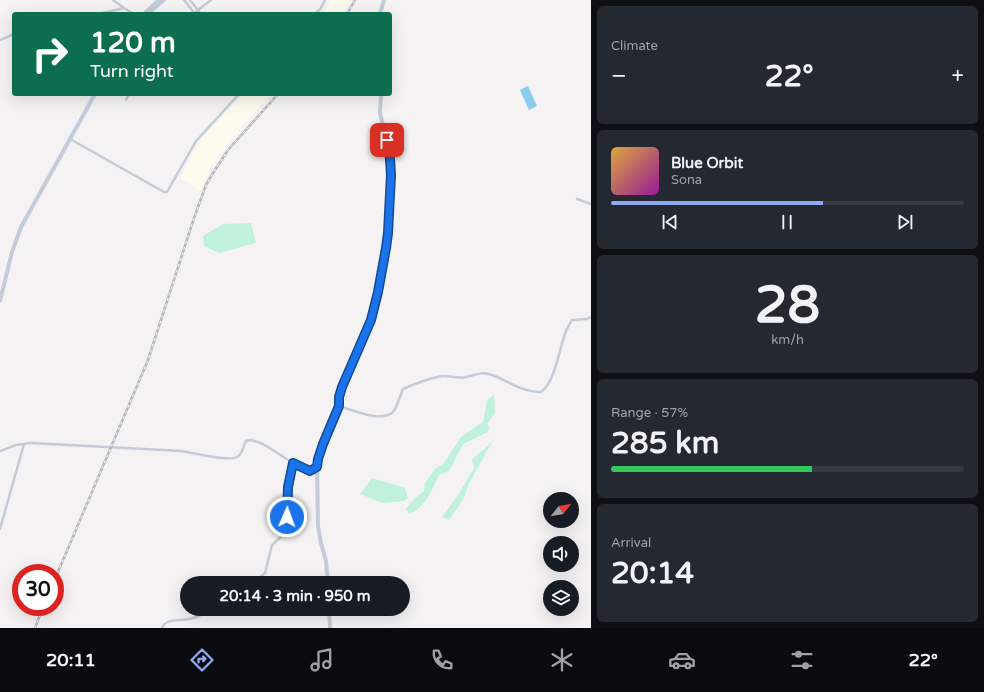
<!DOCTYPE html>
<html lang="en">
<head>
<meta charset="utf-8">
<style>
	:root { --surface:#171b24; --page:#242831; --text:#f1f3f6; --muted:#9ea1a6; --line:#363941; --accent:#8da9f2 }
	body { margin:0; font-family:"Varela Round",sans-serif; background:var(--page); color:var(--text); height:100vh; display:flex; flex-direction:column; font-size:15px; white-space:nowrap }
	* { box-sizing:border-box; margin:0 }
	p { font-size:13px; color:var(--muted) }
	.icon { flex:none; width:22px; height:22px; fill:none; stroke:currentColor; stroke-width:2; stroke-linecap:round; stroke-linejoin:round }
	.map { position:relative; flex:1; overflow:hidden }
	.drawer { display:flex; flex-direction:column; gap:6px; padding:6px; background:#0d0f14; width:393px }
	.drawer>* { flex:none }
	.hud { position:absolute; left:12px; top:12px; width:380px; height:84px; border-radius:4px; box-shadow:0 4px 16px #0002; background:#0b6e4f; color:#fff; overflow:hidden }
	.needle { width:26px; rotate:59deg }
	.tools { position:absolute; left:543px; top:492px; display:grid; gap:8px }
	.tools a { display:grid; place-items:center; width:36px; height:36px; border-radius:50%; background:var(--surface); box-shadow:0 4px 16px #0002; font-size:20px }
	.speed { position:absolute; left:12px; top:564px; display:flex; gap:8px; font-size:20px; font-weight:700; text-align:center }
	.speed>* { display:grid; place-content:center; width:52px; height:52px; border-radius:50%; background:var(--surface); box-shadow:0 4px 16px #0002; line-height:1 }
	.speed .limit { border:6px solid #d22; background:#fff; color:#111 }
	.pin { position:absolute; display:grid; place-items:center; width:34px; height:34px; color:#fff; margin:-17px; border-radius:8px; box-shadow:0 2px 6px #0006 }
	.me { position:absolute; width:44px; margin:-22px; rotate:2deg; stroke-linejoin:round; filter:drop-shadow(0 0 3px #0008) }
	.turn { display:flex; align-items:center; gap:14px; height:84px; padding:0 12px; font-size:18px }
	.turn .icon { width:52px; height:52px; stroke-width:2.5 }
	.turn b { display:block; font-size:28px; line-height:34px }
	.big { font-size:30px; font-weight:700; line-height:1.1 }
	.drawer .widget { flex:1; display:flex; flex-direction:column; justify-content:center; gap:6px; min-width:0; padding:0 14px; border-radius:6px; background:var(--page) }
	.drawer .dial { align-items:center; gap:0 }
	.dial b { font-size:52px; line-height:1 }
	.song { display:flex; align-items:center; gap:12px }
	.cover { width:48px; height:48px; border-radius:6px; background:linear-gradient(135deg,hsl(40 70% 55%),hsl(300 70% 35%)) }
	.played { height:4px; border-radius:2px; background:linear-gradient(90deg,var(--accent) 60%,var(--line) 60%) }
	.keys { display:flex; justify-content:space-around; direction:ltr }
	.heat { display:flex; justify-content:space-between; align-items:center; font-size:22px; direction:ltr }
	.charge { height:6px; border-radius:3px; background:linear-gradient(90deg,#34c759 57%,var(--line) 0) }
	.trip { position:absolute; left:180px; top:576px; width:230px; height:40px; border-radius:20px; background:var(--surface); box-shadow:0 4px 16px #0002; font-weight:700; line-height:40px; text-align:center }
	.tabs { display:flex; height:64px; justify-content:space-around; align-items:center; background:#090b0e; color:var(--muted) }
	.tabs .icon { width:28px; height:28px }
	.tabs .on { color:var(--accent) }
	.tabs b { font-size:18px; color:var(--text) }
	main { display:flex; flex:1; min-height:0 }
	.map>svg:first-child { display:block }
</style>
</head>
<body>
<main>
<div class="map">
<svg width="591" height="628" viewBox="0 0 591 628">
	<rect width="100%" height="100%" fill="#f4f2f2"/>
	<path fill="#fdfbed" d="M 330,0 L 350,0 L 343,14 L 321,14 L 326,9 Z
		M 243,94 L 271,94 L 239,130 L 212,165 L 200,191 L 180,178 L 200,140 Z"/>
	<path fill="#c0f2db" d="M 251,223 L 256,243 L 219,253 L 204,246 L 203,236 L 223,224 Z
		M 494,394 L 495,413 L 487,424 L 489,428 L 488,432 L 463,444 L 449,471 L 439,475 C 432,490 425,508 409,514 L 406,509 L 414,499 L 424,491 L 425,483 L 435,469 L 444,463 L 461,437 L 483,422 L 487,401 Z
		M 495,437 L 468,485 L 464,498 L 449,520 L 442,517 L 458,495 L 474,468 L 472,459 L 488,446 Z
		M 372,478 L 405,488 L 408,498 L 404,501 L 383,503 L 360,494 Z"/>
	<path fill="#8bccf1" d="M 528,86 L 537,106 L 529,110 L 520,90 Z"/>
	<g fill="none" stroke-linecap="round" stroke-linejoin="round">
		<path stroke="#c5ccd7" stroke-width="2.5" d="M 113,0 L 124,8
			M 184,0 L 195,14
			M 190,0 L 201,14
			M 98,14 L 124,8 L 134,14
			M 193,14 L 211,0
			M 315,14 L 321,8 L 325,0
			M 0,40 L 14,34
			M 126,100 L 129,94
			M 70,139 L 164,192 L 167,192 L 196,141 L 239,94
			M 577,199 L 591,204
			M 339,406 C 353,410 381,423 393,412 C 397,408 400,395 403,389 C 411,385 436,376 444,376 C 451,376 458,379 466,377 C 475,375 482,371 492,375 C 508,381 524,393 541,392 C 556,381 559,348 566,331 C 568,327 570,323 572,320 L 587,319 L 591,317
			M 0,451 L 16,445 L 31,443 L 182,451 C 192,453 230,462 237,457 C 243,454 243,446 246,441 C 261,435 293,469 312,471 L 317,467
			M 0,529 L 24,444
			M 253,583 L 265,573 L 272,545 L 284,534 L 287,517 L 288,487 L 293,463
			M 162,628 C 166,618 180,621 189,619 C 195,618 208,612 213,609"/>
		<path stroke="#c4ccdb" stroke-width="4" d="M 144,14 L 159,0
			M 147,14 L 164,0
			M 380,14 L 384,0
			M 0,301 L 12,252 L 21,227 L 95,94
			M 328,583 L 326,561 L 321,543 L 318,526 L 317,465 L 323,444 L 339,406 L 339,397 L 342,387 L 371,320 L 376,303 L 387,248 L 391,175 L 390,159 L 387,141 L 380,113 L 381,94
			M 329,609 L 330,628"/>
		<defs>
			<path id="rail" d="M 347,14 L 355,0
				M 55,579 L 148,360 L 194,218 L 206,185 L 213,173 L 228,150 L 278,94
				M 35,628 L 43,607"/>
		</defs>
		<use href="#rail" stroke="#b4b6bc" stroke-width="2.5"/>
		<use href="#rail" stroke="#fff" stroke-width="1" stroke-dasharray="3" stroke-linecap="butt"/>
	</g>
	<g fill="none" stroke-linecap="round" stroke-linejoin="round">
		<defs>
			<path id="route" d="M 287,517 L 288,487 L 293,463 L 310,471 L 317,467 L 318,459 L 323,444 L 339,406 L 339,397 L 342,387 L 371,320 L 378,292 L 386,248 L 388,233 L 391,175 L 390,159 L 387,140"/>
		</defs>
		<use href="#route" stroke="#114b97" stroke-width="10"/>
		<use href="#route" stroke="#1a73e8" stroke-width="7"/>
	</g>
</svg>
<div class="tools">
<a><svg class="needle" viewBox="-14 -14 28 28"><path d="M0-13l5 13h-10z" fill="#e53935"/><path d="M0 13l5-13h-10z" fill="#9ea1a6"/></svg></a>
<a><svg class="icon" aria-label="sound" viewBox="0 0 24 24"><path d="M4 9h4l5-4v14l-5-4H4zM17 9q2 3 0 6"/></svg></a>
<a><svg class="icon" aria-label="layers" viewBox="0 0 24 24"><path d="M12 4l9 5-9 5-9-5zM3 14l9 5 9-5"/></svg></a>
</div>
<div class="speed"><div class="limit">30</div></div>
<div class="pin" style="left:387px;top:140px;background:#d93025"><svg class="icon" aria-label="arrive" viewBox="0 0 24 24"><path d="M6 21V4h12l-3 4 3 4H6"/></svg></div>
<svg class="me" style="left:287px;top:517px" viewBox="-20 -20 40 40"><circle r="17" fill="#1a73e8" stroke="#fff" stroke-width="3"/><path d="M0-11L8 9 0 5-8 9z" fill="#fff"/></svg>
<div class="trip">20:14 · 3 min · 950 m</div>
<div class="hud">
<div class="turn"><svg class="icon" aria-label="right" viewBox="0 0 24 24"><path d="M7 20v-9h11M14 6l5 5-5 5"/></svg><div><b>120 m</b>Turn right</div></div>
</div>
</div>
<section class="drawer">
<div class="widget"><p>Climate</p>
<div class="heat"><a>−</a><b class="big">22°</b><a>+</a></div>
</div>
<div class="widget">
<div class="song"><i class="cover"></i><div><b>Blue Orbit</b><p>Sona</p></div></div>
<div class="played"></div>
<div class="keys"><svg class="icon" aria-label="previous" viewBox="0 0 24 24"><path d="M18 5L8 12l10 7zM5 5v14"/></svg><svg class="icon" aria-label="pause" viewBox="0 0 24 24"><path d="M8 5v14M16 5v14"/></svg><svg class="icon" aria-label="next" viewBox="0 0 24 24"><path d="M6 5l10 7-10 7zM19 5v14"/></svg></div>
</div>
<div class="widget dial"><b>28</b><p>km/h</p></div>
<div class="widget"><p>Range · 57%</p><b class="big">285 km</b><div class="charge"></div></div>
<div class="widget"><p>Arrival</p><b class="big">20:14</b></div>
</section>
</main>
<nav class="tabs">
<b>20:11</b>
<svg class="icon on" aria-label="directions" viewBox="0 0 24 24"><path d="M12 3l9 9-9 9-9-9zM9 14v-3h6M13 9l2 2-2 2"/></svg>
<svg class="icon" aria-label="music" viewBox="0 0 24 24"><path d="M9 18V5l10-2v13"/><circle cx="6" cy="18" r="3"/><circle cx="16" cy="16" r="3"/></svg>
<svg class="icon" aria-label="phone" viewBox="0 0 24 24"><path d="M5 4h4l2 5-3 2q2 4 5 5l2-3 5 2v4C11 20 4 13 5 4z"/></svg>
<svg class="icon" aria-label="climate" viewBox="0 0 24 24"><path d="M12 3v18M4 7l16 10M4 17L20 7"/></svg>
<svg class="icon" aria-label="car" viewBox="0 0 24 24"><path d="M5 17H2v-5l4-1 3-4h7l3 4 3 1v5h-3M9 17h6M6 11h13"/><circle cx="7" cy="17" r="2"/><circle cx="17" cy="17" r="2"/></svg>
<svg class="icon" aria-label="filters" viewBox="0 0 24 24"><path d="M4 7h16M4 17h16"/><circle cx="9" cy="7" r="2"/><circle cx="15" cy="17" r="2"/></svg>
<b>22°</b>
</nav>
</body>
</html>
